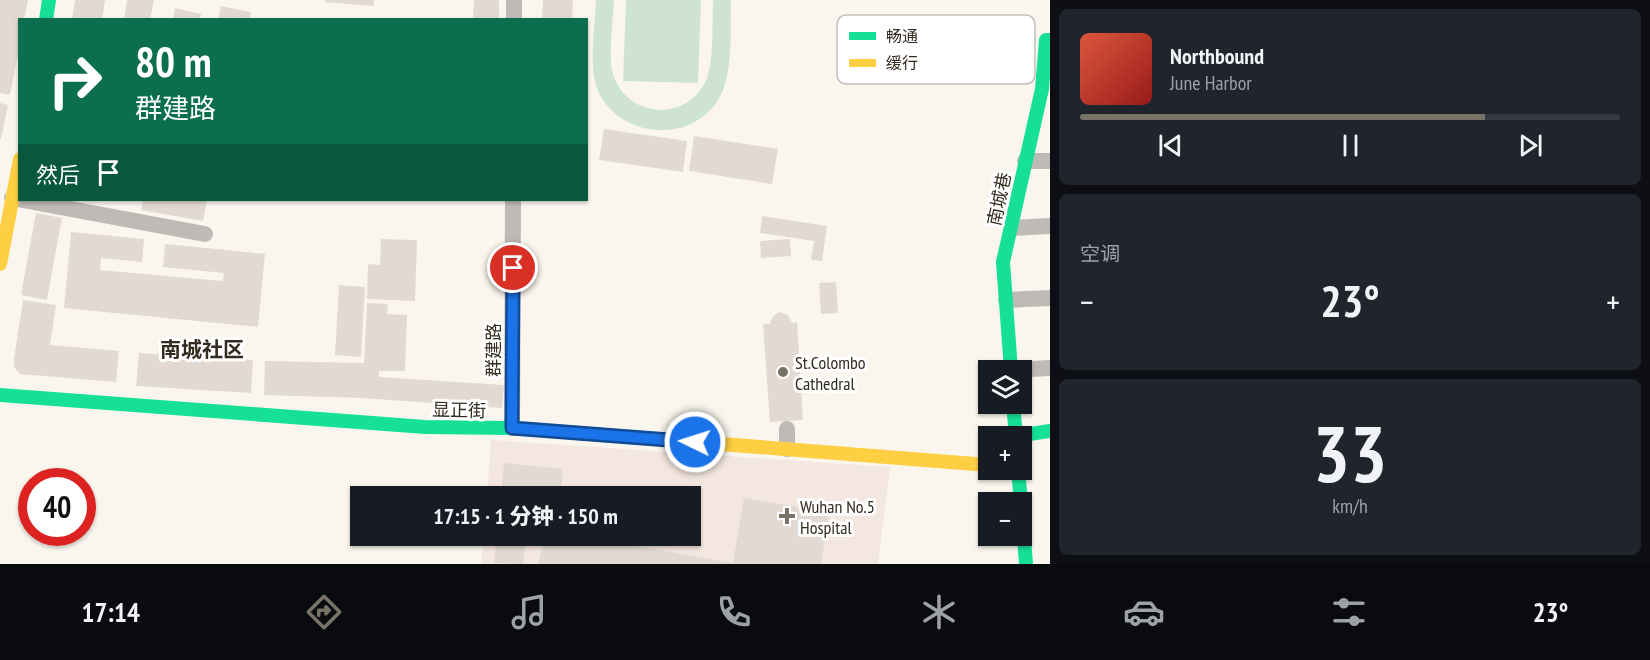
<!DOCTYPE html>
<html lang="zh">
<head>
<meta charset="utf-8">
<style>
	:root { --surface:#171b24; --page:#20242c; --text:#f1f3f6; --muted:#9ea1a6; --line:#363941; --accent:#787367 }
	body { margin:0; font-family:"PT Sans Narrow","Noto Sans SC",sans-serif; background:var(--page); color:var(--text); height:100vh; display:flex; flex-direction:column; font-size:22px; white-space:nowrap }
	* { box-sizing:border-box; margin:0 }
	p { font-size:20px; color:var(--muted) }
	.icon { flex:none; width:33px; height:33px; fill:none; stroke:currentColor; stroke-width:2; stroke-linecap:round; stroke-linejoin:round }
	.map { position:relative; flex:1; overflow:hidden }
	.side { display:flex; flex-direction:column; gap:9px; padding:9px; background:#0d0f14; width:600px }
	.side>* { flex:none }
	.top-card { position:absolute; left:18px; top:18px; width:570px; height:183px; border-radius:0px; box-shadow:0 2px 4px #0004; background:#0b6e4f; color:#fff; overflow:hidden }
	.fabs { position:absolute; left:978px; top:360px; display:grid; gap:12px }
	.fabs a { display:grid; place-items:center; width:54px; height:54px; border-radius:0px; background:var(--surface); box-shadow:0 2px 4px #0004; font-size:30px }
	.speed { position:absolute; left:18px; top:468px; display:flex; gap:12px; font-size:30px; font-weight:700; text-align:center }
	.speed>* { display:grid; place-content:center; width:78px; height:78px; border-radius:50%; background:var(--surface); box-shadow:0 2px 4px #0004; line-height:1 }
	.speed .limit { border:9px solid #d22; background:#fff; color:#111 }
	.pin { position:absolute; display:grid; place-items:center; width:51px; height:51px; color:#fff; margin:-26px; border:3px solid #fff; border-radius:50%; box-shadow:0 2px 6px #0007 }
	.me { position:absolute; width:66px; margin:-33px; rotate:274deg; stroke-linejoin:round; filter:drop-shadow(0 0 4px #0008) }
	.turn { display:flex; align-items:center; gap:21px; height:126px; padding:0 18px; font-size:27px }
	.turn .icon { width:78px; height:78px; stroke-width:2.5 }
	.turn b { display:block; font-size:42px; line-height:51px }
	.then { display:flex; align-items:center; height:57px; padding:0 18px; background:#0003; gap:12px; font-size:22px }
	.big { font-size:45px; font-weight:800; line-height:1.1 }
	.side .widget { flex:1; display:flex; flex-direction:column; justify-content:center; gap:9px; min-width:0; padding:0 21px; border-radius:9px; background:var(--page) }
	.side .dial { align-items:center; gap:0 }
	.dial b { font-size:78px; line-height:1 }
	.song { display:flex; align-items:center; gap:18px }
	.cover { width:72px; height:72px; border-radius:9px; background:linear-gradient(135deg,hsl(10 70% 55%),hsl(0 70% 35%)) }
	.played { height:6px; border-radius:3px; background:linear-gradient(90deg,var(--accent) 75%,var(--line) 75%) }
	.keys { display:flex; justify-content:space-around; direction:ltr }
	.heat { display:flex; justify-content:space-between; align-items:center; font-size:33px; direction:ltr }
	.trip { position:absolute; left:350px; top:486px; width:351px; height:60px; border-radius:0px; background:var(--surface); box-shadow:0 2px 4px #0004; font-weight:800; line-height:60px; text-align:center }
	.menu { display:flex; height:96px; justify-content:space-around; align-items:center; background:#090b0e; color:var(--muted) }
	.menu .icon { width:42px; height:42px }
	.menu .active { color:var(--accent) }
	.menu b { font-size:27px; color:var(--text) }
	main { display:flex; flex:1; min-height:0 }
	.map>svg:first-child { display:block }
</style>
</head>
<body>
<main>
<div class="map">
<svg width="1050" height="564" viewBox="0 0 1050 564">
	<rect width="100%" height="100%" fill="#faf6ee"/>
	<path fill="#f4e7df" d="M 491,440 L 890,467 L 878,564 L 481,564 L 484,536 L 690,536 L 690,496 L 487,496 Z"/>
	<path fill="#cfe3d4" d="M 596,0 L 614,0 C 613,19 608,57 613,74 C 627,119 689,123 707,78 C 714,59 712,21 713,0 L 731,0 C 730,28 733,60 724,87 C 706,142 627,144 600,95 C 587,71 595,27 596,0 Z
		M 626,0 L 701,0 L 698,83 L 623,81 Z"/>
	<path fill="#e2dad2" d="M 0,0 L 28,0 L 24,20 L 20,20 L 20,45 L 10,95 L 0,93 Z
		M 75,0 L 105,0 L 102,20 L 72,20 Z
		M 127,0 L 154,0 L 150,20 L 124,20 Z
		M 325,0 L 374,0 L 374,6 L 325,2 Z
		M 474,0 L 499,0 L 499,18 L 473,18 Z
		M 543,0 L 573,0 L 572,20 L 542,20 Z
		M 221,6 L 251,12 L 250,20 L 218,20 Z
		M 175,8 L 201,14 L 200,20 L 173,20 Z
		M 0,103 L 8,105 L 1,139 L 0,139 Z
		M 604,129 L 687,141 L 683,172 L 599,160 Z
		M 694,136 L 778,149 L 772,184 L 689,171 Z
		M 143,200 L 207,200 L 203,221 L 141,210 Z
		M 36,213 L 62,218 L 47,300 L 21,295 Z
		M 762,216 L 827,226 L 822,261 L 811,260 L 814,241 L 760,233 Z
		M 71,232 L 144,239 L 142,262 L 101,258 L 100,270 L 223,281 L 224,273 L 163,267 L 165,244 L 265,254 L 258,327 L 64,308 Z
		M 381,239 L 417,240 L 415,301 L 367,299 L 368,264 L 380,265 Z
		M 790,239 L 791,256 L 761,258 L 760,241 Z
		M 836,282 L 838,313 L 821,314 L 819,283 Z
		M 339,285 L 365,287 L 361,357 L 335,355 Z
		M 23,300 L 56,305 L 50,345 L 119,351 L 116,382 L 20,374 L 14,367 L 14,359 Z
		M 367,303 L 388,304 L 387,314 L 407,315 L 405,371 L 379,371 L 379,377 L 504,385 L 502,408 L 362,398 L 264,395 L 265,361 L 364,363 Z
		M 780,312 L 788,315 L 792,323 L 797,322 L 803,420 L 770,422 L 763,324 L 770,324 L 773,316 Z
		M 139,353 L 253,360 L 251,393 L 136,386 Z
		M 504,463 L 563,469 L 561,493 L 530,489 L 529,496 L 501,496 Z
		M 744,498 L 829,512 L 821,564 L 538,564 L 545,536 L 578,536 L 733,563 Z
		M 497,536 L 526,536 L 523,564 L 494,563 Z"/>
	<g fill="none" stroke-linecap="round" stroke-linejoin="round">
		<path stroke="#bebab6" stroke-width="16" d="M 514,20 L 514,0
			M 1025,161 L 1050,161
			M 12,198 L 205,234
			M 1011,228 L 1050,226
			M 1006,300 L 1050,298
			M 1011,370 L 1050,368
			M 512,428 L 513,200
			M 787,429 L 787,449"/>
		<path stroke="#16e098" stroke-width="14" d="M 46,20 L 49,0
			M 1011,370 L 1003,262 L 1042,89 L 1046,40 L 1050,40
			M 0,395 L 425,427 L 512,428 L 670,440
			M 1013,404 L 1016,436
			M 1016,436 L 1050,431
			M 1018,470 L 1021,502
			M 1022,511 L 1026,564"/>
		<path stroke="#ffcf43" stroke-width="14" d="M 0,264 L 20,159
			M 670,440 L 988,465"/>
	</g>
	<g fill="none" stroke-linecap="round" stroke-linejoin="round">
		<defs>
			<path id="route" d="M 513,268 L 512,428 L 695,442"/>
		</defs>
		<use href="#route" stroke="#114b97" stroke-width="15"/>
		<use href="#route" stroke="#1a73e8" stroke-width="10"/>
	</g>
	<g fill="#787367" stroke="#fff" stroke-width="2">
		<circle cx="783" cy="372" r="6"/>
		<path d="M784 507h6v6h6v6h-6v6h-6v-6h-6v-6h6z"/>
	</g>
	<g text-anchor="middle" dominant-baseline="central" stroke-width="6" stroke-linejoin="round" paint-order="stroke">
		<g font-size="18" fill="#322c1f" stroke="#fff">
			<text transform="translate(999 199) rotate(-78)">南城巷</text>
			<text transform="translate(493 350) rotate(-90)">群建路</text>
			<text transform="translate(459 410) rotate(1)">显正街</text>
		</g>
		<g font-size="18" fill="#322c1f" stroke="#fff" text-anchor="start">
			<text x="795" y="362">St.Colombo<tspan x="795" dy="21">Cathedral</tspan></text>
			<text x="800" y="506">Wuhan No.5<tspan x="800" dy="21">Hospital</tspan></text>
		</g>
		<g font-size="21" font-weight="bold" fill="#322c1f" stroke="#fff">
			<text x="202" y="349">南城社区</text>
		</g>
	</g>
	<rect x="837" y="15" width="198" height="69" rx="9" fill="#fff" stroke="#c2c0bc" stroke-width="1.5"/>
	<rect x="849" y="32" width="27" height="8" fill="#16e098"/>
	<rect x="849" y="59" width="27" height="8" fill="#ffcf43"/>
	<g font-size="16" fill="#322c1f">
		<text x="886" y="42">畅通</text>
		<text x="886" y="69">缓行</text>
	</g>
</svg>
<div class="fabs">
<a><svg class="icon" aria-label="layers" viewBox="0 0 24 24"><path d="M12 4l9 5-9 5-9-5zM3 14l9 5 9-5"/></svg></a>
<a>+</a>
<a>−</a>
</div>
<div class="speed"><div class="limit">40</div></div>
<div class="pin" style="left:513px;top:268px;background:#d93025"><svg class="icon" aria-label="arrive" viewBox="0 0 24 24"><path d="M6 21V4h12l-3 4 3 4H6"/></svg></div>
<svg class="me" style="left:695px;top:442px" viewBox="-20 -20 40 40"><circle r="17" fill="#1a73e8" stroke="#fff" stroke-width="3"/><path d="M0-11L8 9 0 5-8 9z" fill="#fff"/></svg>
<div class="trip">17:15 · 1 分钟 · 150 m</div>
<div class="top-card">
<div class="turn"><svg class="icon" aria-label="right" viewBox="0 0 24 24"><path d="M7 20v-9h11M14 6l5 5-5 5"/></svg><div><b>80 m</b>群建路</div></div>
<div class="then">然后<svg class="icon" aria-label="arrive" viewBox="0 0 24 24"><path d="M6 21V4h12l-3 4 3 4H6"/></svg></div>
</div>
</div>
<section class="side">
<div class="widget">
<div class="song"><i class="cover"></i><div><b>Northbound</b><p>June Harbor</p></div></div>
<div class="played"></div>
<div class="keys"><svg class="icon" aria-label="previous" viewBox="0 0 24 24"><path d="M18 5L8 12l10 7zM5 5v14"/></svg><svg class="icon" aria-label="pause" viewBox="0 0 24 24"><path d="M8 5v14M16 5v14"/></svg><svg class="icon" aria-label="next" viewBox="0 0 24 24"><path d="M6 5l10 7-10 7zM19 5v14"/></svg></div>
</div>
<div class="widget"><p>空调</p>
<div class="heat"><a>−</a><b class="big">23°</b><a>+</a></div>
</div>
<div class="widget dial"><b>33</b><p>km/h</p></div>
</section>
</main>
<nav class="menu">
<b>17:14</b>
<svg class="icon active" aria-label="directions" viewBox="0 0 24 24"><path d="M12 3l9 9-9 9-9-9zM9 14v-3h6M13 9l2 2-2 2"/></svg>
<svg class="icon" aria-label="music" viewBox="0 0 24 24"><path d="M9 18V5l10-2v13"/><circle cx="6" cy="18" r="3"/><circle cx="16" cy="16" r="3"/></svg>
<svg class="icon" aria-label="phone" viewBox="0 0 24 24"><path d="M5 4h4l2 5-3 2q2 4 5 5l2-3 5 2v4C11 20 4 13 5 4z"/></svg>
<svg class="icon" aria-label="climate" viewBox="0 0 24 24"><path d="M12 3v18M4 7l16 10M4 17L20 7"/></svg>
<svg class="icon" aria-label="car" viewBox="0 0 24 24"><path d="M5 17H2v-5l4-1 3-4h7l3 4 3 1v5h-3M9 17h6M6 11h13"/><circle cx="7" cy="17" r="2"/><circle cx="17" cy="17" r="2"/></svg>
<svg class="icon" aria-label="filters" viewBox="0 0 24 24"><path d="M4 7h16M4 17h16"/><circle cx="9" cy="7" r="2"/><circle cx="15" cy="17" r="2"/></svg>
<b>23°</b>
</nav>
</body>
</html>
